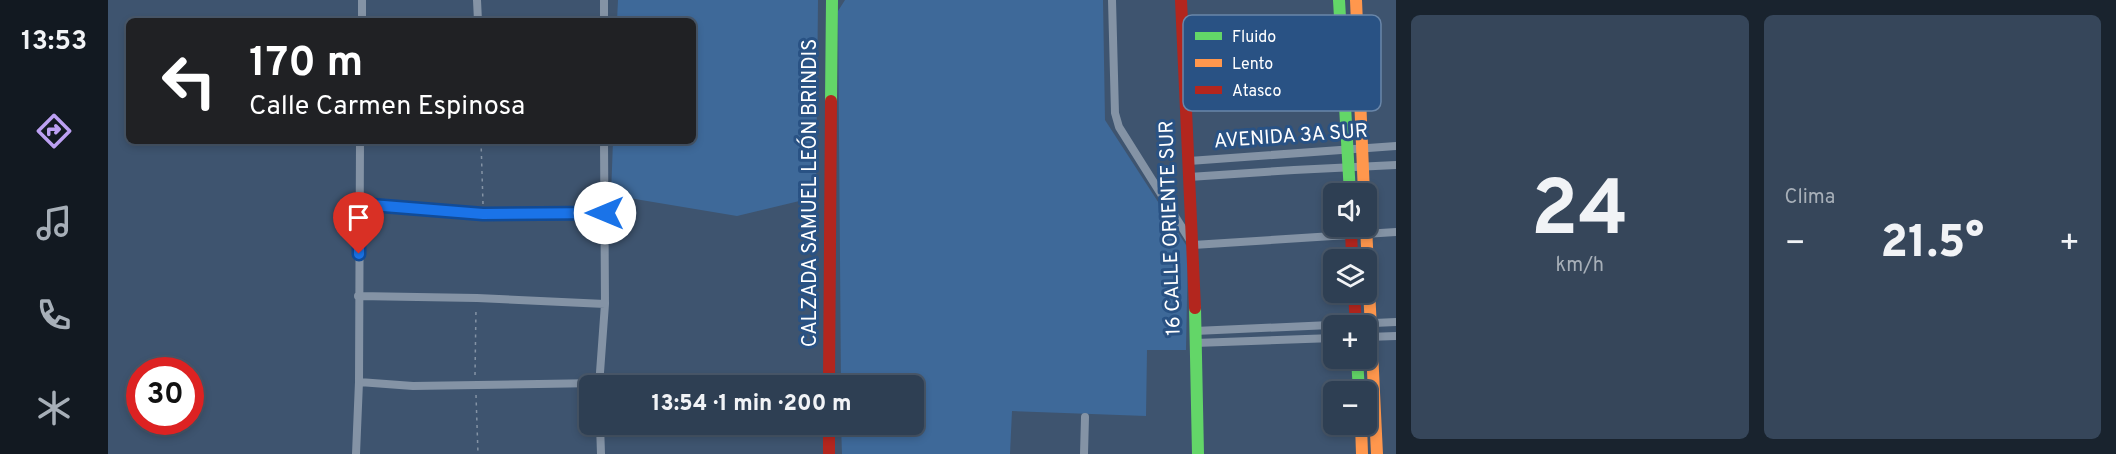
<!DOCTYPE html>
<html lang="es">
<head>
<meta charset="utf-8">
<style>
	:root { --surface:#2e3f53; --page:#36465a; --text:#f1f3f6; --muted:#a7afb8; --line:#49586a; --accent:#bca0f2 }
	body { margin:0; font-family:Overpass,sans-serif; background:var(--page); color:var(--text); height:100vh; display:flex; flex-direction:column; font-size:22px; white-space:nowrap }
	* { box-sizing:border-box; margin:0 }
	p { font-size:20px; color:var(--muted) }
	.icon { flex:none; width:33px; height:33px; fill:none; stroke:currentColor; stroke-width:2; stroke-linecap:round; stroke-linejoin:round }
	.map { position:relative; flex:1; overflow:hidden }
	.panel { display:flex; flex-direction:column; gap:15px; padding:15px; background:#19232e; width:720px }
	.panel>* { flex:none }
	.guide { position:absolute; left:18px; top:18px; width:570px; height:126px; border-radius:9px; box-shadow:0 3px 9px #0003,0 0 0 2px var(--line); background:#202124; color:#fff; overflow:hidden }
	.tools { position:absolute; left:1215px; top:183px; display:grid; gap:12px }
	.tools a { display:grid; place-items:center; width:54px; height:54px; border-radius:9px; background:var(--surface); box-shadow:0 3px 9px #0003,0 0 0 2px var(--line); font-size:30px }
	.speed { position:absolute; left:18px; top:357px; display:flex; gap:12px; font-size:30px; font-weight:700; text-align:center }
	.speed>* { display:grid; place-content:center; width:78px; height:78px; border-radius:50%; background:var(--surface); box-shadow:0 3px 9px #0003,0 0 0 2px var(--line); line-height:1 }
	.speed .limit { border:9px solid #d22; background:#fff; color:#111 }
	.pin { position:absolute; display:grid; place-items:center; width:51px; height:51px; color:#fff; margin:-62px -26px; border-radius:50% 50% 50% 0; rotate:-45deg; box-shadow:0 0 6px #0007 }
	.pin .icon { rotate:45deg }
	.me { position:absolute; width:66px; margin:-33px; rotate:270deg; stroke-linejoin:round; filter:drop-shadow(0 0 4px #0008) }
	.turn { display:flex; align-items:center; gap:21px; height:126px; padding:0 24px; font-size:27px }
	.turn .icon { width:78px; height:78px; stroke-width:2.5 }
	.turn b { display:block; font-size:42px; line-height:51px }
	.big { font-size:45px; font-weight:800; line-height:1.1 }
	.panel .widget { flex:1; display:flex; flex-direction:column; justify-content:center; gap:9px; min-width:0; padding:0 21px; border-radius:9px; background:var(--page) }
	.panel .dial { align-items:center; gap:0 }
	.dial b { font-size:78px; line-height:1 }
	.heat { display:flex; justify-content:space-between; align-items:center; font-size:33px; direction:ltr }
	.panel .tiles { flex:1; display:grid; gap:15px; grid-template-columns:repeat(2,1fr) }
	.trip { position:absolute; left:471px; top:375px; width:345px; height:60px; border-radius:9px; background:var(--surface); box-shadow:0 3px 9px #0003,0 0 0 2px var(--line); font-weight:800; line-height:60px; text-align:center }
	main { display:flex; flex:1; min-height:0 }
	.tab-bar { display:flex; flex-direction:column; width:108px; justify-content:space-around; align-items:center; background:#121921; color:var(--muted) }
	.tab-bar .icon { width:42px; height:42px }
	.tab-bar .current { color:var(--accent) }
	.tab-bar b { font-size:27px; color:var(--text) }
	.map>svg:first-child { display:block }
</style>
</head>
<body>
<main>
<nav class="tab-bar">
<b>13:53</b>
<svg class="icon current" aria-label="directions" viewBox="0 0 24 24"><path d="M12 3l9 9-9 9-9-9zM9 14v-3h6M13 9l2 2-2 2"/></svg>
<svg class="icon" aria-label="music" viewBox="0 0 24 24"><path d="M9 18V5l10-2v13"/><circle cx="6" cy="18" r="3"/><circle cx="16" cy="16" r="3"/></svg>
<svg class="icon" aria-label="phone" viewBox="0 0 24 24"><path d="M5 4h4l2 5-3 2q2 4 5 5l2-3 5 2v4C11 20 4 13 5 4z"/></svg>
<svg class="icon" aria-label="climate" viewBox="0 0 24 24"><path d="M12 3v18M4 7l16 10M4 17L20 7"/></svg>
</nav>
<div class="map">
<svg width="1288" height="454" viewBox="0 0 1288 454">
	<rect width="100%" height="100%" fill="#3e546f"/>
	<path fill="#3e6999" d="M 510,0 L 710,0 L 708,197 L 629,216 L 503,195 L 505,141 L 585,141 L 585,21 L 509,21 Z
		M 737,0 L 995,0 L 997,120 L 1080,248 L 1078,350 L 1039,350 L 1038,416 L 904,411 L 902,454 L 734,454 L 733,425 L 806,424 L 806,386 L 733,385 L 730,11 Z"/>
	<g fill="none" stroke-linecap="round" stroke-linejoin="round">
		<path stroke="#8493a5" stroke-width="1.5" stroke-dasharray="3 4.5" stroke-linecap="butt" d="M 373,141 L 375,204
			M 367,375 L 368,308
			M 368,395 L 370,454"/>
		<path stroke="#8493a5" stroke-width="8" d="M 369,0 L 370,21
			M 1004,0 L 1007,113 L 1011,127 L 1085,245 L 1288,232
			M 254,21 L 254,0
			M 496,21 L 496,0
			M 1081,161 L 1288,146
			M 1081,177 L 1186,170 L 1288,165
			M 251,204 L 375,214 L 497,213
			M 250,296 L 369,298 L 497,304
			M 1087,331 L 1288,322
			M 1259,337 L 1288,336
			M 1087,343 L 1226,338
			M 251,382 L 305,386 L 491,383
			M 491,386 L 497,304 L 496,141
			M 492,424 L 493,454
			M 248,454 L 251,382 L 252,141
			M 976,454 L 977,417"/>
		<path stroke="#63d668" stroke-width="12" d="M 1231,0 L 1242,194
			M 723,101 L 724,0
			M 1087,308 L 1090,454
			M 1249,358 L 1251,392"/>
		<path stroke="#ff974d" stroke-width="12" d="M 1248,0 L 1256,194
			M 1258,226 L 1269,454
			M 1253,424 L 1254,454"/>
		<path stroke="#b3261e" stroke-width="12" d="M 1073,0 L 1087,308
			M 1243,226 L 1244,260
			M 1246,292 L 1248,326
			M 721,386 L 723,101
			M 721,424 L 721,454"/>
	</g>
	<g fill="none" stroke-linecap="round" stroke-linejoin="round">
		<defs>
			<path id="route" d="M 251,254 L 251,204 L 375,214 L 497,213"/>
		</defs>
		<use href="#route" stroke="#114b97" stroke-width="15"/>
		<use href="#route" stroke="#1a73e8" stroke-width="10"/>
	</g>
	<g text-anchor="middle" dominant-baseline="central" stroke-width="6" stroke-linejoin="round" paint-order="stroke">
		<g font-size="20" fill="#fff" stroke="#295284">
			<text transform="translate(1183 137) rotate(-4)">AVENIDA 3A SUR</text>
			<text transform="translate(703 193) rotate(-90)">CALZADA SAMUEL LEÓN BRINDIS</text>
			<text transform="translate(1063 228) rotate(-92)">16 CALLE ORIENTE SUR</text>
		</g>
	</g>
	<rect x="1075" y="15" width="198" height="96" rx="9" fill="#295284" stroke="#6986a9" stroke-width="1.5"/>
	<rect x="1087" y="32" width="27" height="8" fill="#63d668"/>
	<rect x="1087" y="59" width="27" height="8" fill="#ff974d"/>
	<rect x="1087" y="86" width="27" height="8" fill="#b3261e"/>
	<g font-size="16" fill="#fff">
		<text x="1124" y="42">Fluido</text>
		<text x="1124" y="69">Lento</text>
		<text x="1124" y="96">Atasco</text>
	</g>
</svg>
<div class="tools">
<a><svg class="icon" aria-label="sound" viewBox="0 0 24 24"><path d="M4 9h4l5-4v14l-5-4H4zM17 9q2 3 0 6"/></svg></a>
<a><svg class="icon" aria-label="layers" viewBox="0 0 24 24"><path d="M12 4l9 5-9 5-9-5zM3 14l9 5 9-5"/></svg></a>
<a>+</a>
<a>−</a>
</div>
<div class="speed"><div class="limit">30</div></div>
<div class="pin" style="left:251px;top:254px;background:#d93025"><svg class="icon" aria-label="arrive" viewBox="0 0 24 24"><path d="M6 21V4h12l-3 4 3 4H6"/></svg></div>
<svg class="me" style="left:497px;top:213px" viewBox="-20 -20 40 40"><circle r="19" fill="#fff"/><path d="M0-13L10 11 0 6-10 11z" fill="#1a73e8"/></svg>
<div class="trip">13:54 · 1 min · 200 m</div>
<div class="guide">
<div class="turn"><svg class="icon" aria-label="left" viewBox="0 0 24 24"><path d="M17 20v-9H6M10 6l-5 5 5 5"/></svg><div><b>170 m</b>Calle Carmen Espinosa</div></div>
</div>
</div>
<section class="panel">
<div class="tiles">
<div class="widget dial"><b>24</b><p>km/h</p></div>
<div class="widget"><p>Clima</p>
<div class="heat"><a>−</a><b class="big">21.5°</b><a>+</a></div>
</div>
</div>
</section>
</main>
</body>
</html>
